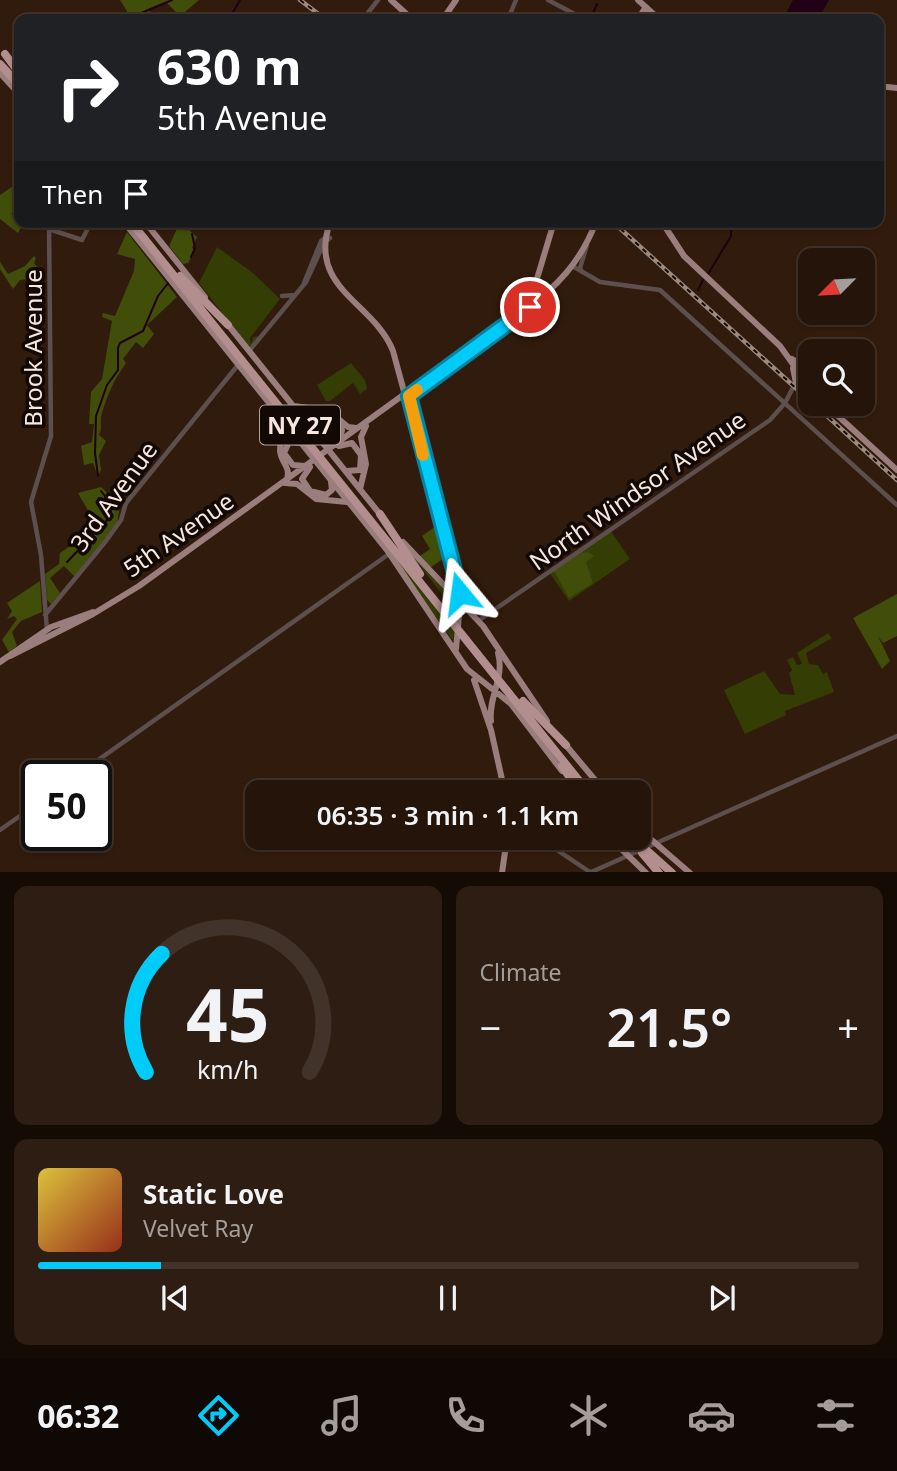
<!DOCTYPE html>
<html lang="en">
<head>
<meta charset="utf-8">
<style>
	:root { --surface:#251409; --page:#2d1d12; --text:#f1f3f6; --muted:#a39e9c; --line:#42332a; --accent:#01cbf9 }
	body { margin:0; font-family:"Noto Sans",sans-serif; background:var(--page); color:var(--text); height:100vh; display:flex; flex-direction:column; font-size:26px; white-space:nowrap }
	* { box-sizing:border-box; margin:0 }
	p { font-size:23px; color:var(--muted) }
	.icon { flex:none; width:38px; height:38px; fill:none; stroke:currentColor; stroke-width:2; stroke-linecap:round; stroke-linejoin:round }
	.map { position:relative; height:872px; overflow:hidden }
	.panel { display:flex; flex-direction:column; gap:14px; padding:14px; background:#140b05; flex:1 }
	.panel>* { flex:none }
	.banner { position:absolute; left:14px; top:14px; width:870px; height:214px; border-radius:14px; box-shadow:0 2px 5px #0004,0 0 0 2px var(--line); background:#202124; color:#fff; overflow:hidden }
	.needle { width:46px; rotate:246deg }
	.tools { position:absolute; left:798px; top:248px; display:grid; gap:14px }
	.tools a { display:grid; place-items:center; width:77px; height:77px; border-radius:14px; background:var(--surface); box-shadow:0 2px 5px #0004,0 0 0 2px var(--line); font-size:35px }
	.speed { position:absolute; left:21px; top:760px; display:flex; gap:14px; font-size:35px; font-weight:700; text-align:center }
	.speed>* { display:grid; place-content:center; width:91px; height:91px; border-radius:50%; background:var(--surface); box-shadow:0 2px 5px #0004,0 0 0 2px var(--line); line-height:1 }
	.speed .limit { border:4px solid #111; border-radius:10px; background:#fff; color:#111 }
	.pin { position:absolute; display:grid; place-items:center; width:60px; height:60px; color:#fff; margin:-30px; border:4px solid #fff; border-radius:50%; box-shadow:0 2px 7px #0007 }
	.me { position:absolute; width:77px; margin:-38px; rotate:344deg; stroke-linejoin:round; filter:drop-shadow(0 0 5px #0008) }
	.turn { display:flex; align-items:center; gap:24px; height:147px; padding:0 28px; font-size:32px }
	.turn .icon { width:91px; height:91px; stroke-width:2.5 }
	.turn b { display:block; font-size:49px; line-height:60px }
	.then { display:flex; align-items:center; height:66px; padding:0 28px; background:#0003; gap:14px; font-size:26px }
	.big { font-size:52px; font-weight:600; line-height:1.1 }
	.panel .tile { flex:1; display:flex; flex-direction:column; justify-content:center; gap:10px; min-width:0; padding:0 24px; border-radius:14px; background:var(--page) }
	.panel .dial { align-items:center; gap:0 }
	.dial svg { height:182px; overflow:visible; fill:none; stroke:var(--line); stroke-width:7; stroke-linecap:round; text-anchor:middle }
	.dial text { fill:var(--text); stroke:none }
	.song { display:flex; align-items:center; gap:21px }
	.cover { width:84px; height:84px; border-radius:10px; background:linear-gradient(135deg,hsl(50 70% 55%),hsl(10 70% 35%)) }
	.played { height:7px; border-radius:4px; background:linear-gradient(90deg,var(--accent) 15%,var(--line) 15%) }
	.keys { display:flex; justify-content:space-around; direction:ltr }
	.heat { display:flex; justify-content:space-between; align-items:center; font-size:38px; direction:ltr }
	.panel .tiles { flex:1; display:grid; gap:14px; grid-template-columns:1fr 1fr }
	.tile:last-child { grid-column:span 2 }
	.trip { position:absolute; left:245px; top:780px; width:406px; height:70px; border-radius:14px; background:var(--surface); box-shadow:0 2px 5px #0004,0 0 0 2px var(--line); font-weight:600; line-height:70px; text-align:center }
	.dock { display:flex; height:112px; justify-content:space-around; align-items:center; background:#0f0804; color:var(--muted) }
	.dock .icon { width:49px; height:49px }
	.dock .active { color:var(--accent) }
	.dock b { font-size:32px; color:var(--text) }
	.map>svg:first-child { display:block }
</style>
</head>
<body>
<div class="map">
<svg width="897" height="873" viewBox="0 0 897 873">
	<rect width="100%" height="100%" fill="#311b0c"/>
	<path fill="#333d04" d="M 217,247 L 253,273 L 280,299 L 250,338 L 251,344 L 253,337 L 259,336 L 251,346 L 247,345 L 199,283 Z
		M 351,363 L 365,380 L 367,389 L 360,394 L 353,383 L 330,401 L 326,401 L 317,385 Z
		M 610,530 L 630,559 L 569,601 L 549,572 Z
		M 387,548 L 452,624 L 456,612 L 407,549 L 458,603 L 453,641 Z
		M 828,633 L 832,638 L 806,653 L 809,664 L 818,665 L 823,674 L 827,672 L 834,692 L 785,711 L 786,715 L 745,734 L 724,690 L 764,671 L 780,694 L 795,695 L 789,673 L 792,670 L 787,660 L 793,657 L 797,665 L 802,664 L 797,653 Z"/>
	<path fill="#414e09" d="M 120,0 L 199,0 L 180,16 L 166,2 L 148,9 L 155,19 L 140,16 L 125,19 L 127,11 Z
		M 19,182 L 19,203 L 11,214 L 23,224 L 18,233 L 0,219 L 0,195 Z
		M 180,222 L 197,237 L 192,248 L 195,250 L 188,263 L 183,264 L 169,246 Z
		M 127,232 L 177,297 L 147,325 L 154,334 L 143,348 L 136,342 L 123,359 L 126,363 C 113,382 109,391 102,413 C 99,422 103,427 99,435 L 106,441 L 99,455 L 101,470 L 98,476 L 93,463 L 84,465 L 81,446 L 92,442 L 94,424 L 89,424 L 91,392 L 102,379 L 112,321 L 102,317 L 103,313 L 115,316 L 134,271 L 135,259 L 117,254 Z
		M 34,256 L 36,258 L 34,263 L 44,277 L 20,280 L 13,289 L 0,269 L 0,262 L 8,274 L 25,266 Z
		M 101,487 L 120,505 L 117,524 L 75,577 L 64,566 L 50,578 L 60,593 L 51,604 L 47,600 L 45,574 L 59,564 L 60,553 L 83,537 L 93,519 L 78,493 Z
		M 436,526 L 444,558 L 430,568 L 420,556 L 430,549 L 422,536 Z
		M 588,552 L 594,556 L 586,562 L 593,583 L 569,598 L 554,571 L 581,553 Z
		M 40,581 L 42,612 L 21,621 L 12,632 L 17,646 L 9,652 L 2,640 L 17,619 L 14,616 L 7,619 L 12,611 L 7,603 Z
		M 897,594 L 897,636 L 883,643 L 878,636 L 890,661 L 882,669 L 853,618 Z"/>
	<path fill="#1f0014" d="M 793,0 L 829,0 L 819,18 L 783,19 Z"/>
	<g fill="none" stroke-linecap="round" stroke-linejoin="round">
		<path stroke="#1f0014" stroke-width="2" d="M 232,14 L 240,0
			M 591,18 L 597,4
			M 127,19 L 172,0
			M 191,226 L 193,222
			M 191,257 L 195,248 L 192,234
			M 708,274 L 731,236 L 732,222
			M 698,290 L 703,280
			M 98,476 L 95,453 L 96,416 L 107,385 L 118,370 L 118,348 L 120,343 L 143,331 L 158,296 L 169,282
			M 67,562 L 111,516 L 111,504 L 101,491"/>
		<path stroke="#5e4f4f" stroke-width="4.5" d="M 548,0 L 584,19
			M 206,19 L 220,15 L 271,19
			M 363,19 L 378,0
			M 508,19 L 516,0
			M 49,229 L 82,240 L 91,222
			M 574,267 L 600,282 L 660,290 L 897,505
			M 582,272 L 580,268 L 587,245
			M 304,283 L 321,241 L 326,237
			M 282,296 L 295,295
			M 249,351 L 306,282 L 324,243 L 330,238
			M 45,615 L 106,541 L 121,520 L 126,503 L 238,365
			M 478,621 L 770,420 L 785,403 L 800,374
			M 47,630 L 41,555 L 31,502 L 51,436 L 49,222
			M 77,775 L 389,554
			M 0,830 L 37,804
			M 539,838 L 590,872
			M 589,873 L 897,736"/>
		<path stroke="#9a7d7d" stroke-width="6" d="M 391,0 L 412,19
			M 638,0 L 659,19
			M 443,19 L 456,0
			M 638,19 L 646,7
			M 0,73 L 19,94
			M 878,86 L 897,88
			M 124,222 L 387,550 L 467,669 L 511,704 L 562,771
			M 145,222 L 205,297
			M 330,222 C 307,289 374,302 393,351 L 453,572 L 466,605
			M 662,222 L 684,256 L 780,346 L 810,388
			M 522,312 C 557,287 580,263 596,222
			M 225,321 L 383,518
			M 792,359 L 797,362 L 806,360
			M 793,368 L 796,383 L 809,391
			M 825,404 L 897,470
			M 294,406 L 329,411 L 348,427 L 356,428
			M 334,418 L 342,430 L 339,442
			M 281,420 C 286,433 280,438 280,450 C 280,462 291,466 287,479
			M 311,427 L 313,416 L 324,413
			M 300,443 L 289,442 L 284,453 L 293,465 L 305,466
			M 339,446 L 352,443 L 361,455 L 360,470 L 347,471
			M 310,467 L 302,479 L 310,491 L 326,495 L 332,490 L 331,482
			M 285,483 L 297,484 L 316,499 L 347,502
			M 360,489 L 366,464 L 361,437 L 366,426
			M 403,542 L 483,626 L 547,721
			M 456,649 L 460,604
			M 10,656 L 93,614 L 139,586 L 522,309 L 533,292 L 554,222
			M 0,662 L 51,627 L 93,612
			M 474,680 L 491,730 L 505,793
			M 491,721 C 488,697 505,678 498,653
			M 564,743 L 606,793
			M 639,829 L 690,873
			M 610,838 L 646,873
			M 502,873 L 507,838"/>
		<path stroke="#b28e8e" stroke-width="8" d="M 5,54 L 19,73
			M 0,64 L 19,85
			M 131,222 L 589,793
			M 180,276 L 228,325
			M 380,514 L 420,574
			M 523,701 L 566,745
			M 562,766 L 580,793
			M 633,838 L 672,873
			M 642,853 L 659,873"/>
		<defs>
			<path id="rail" d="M 300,0 L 325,19
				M 613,222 L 810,401
				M 814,404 L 897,480"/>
		</defs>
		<use href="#rail" stroke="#9d8a7e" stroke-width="4.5"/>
		<use href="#rail" stroke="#120804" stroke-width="2" stroke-dasharray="5" stroke-linecap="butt"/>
	</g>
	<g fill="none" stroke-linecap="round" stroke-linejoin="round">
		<defs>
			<path id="route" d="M 460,593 L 409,396 L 530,307"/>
		</defs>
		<use href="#route" stroke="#0184a2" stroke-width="18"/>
		<use href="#route" stroke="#01cbf9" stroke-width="12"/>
		<path stroke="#f59e0b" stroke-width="12" d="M 417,390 L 409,396 L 423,455"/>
	</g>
	<g text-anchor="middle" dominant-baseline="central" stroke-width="7" stroke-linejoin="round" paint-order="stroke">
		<rect fill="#120804" stroke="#b2a49d" stroke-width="2" x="260" y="405.5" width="80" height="39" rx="5"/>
		<g font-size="23" font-weight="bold" fill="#f7e7de">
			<text x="300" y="425">NY 27</text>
		</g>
		<g font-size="24" fill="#f7e7de" stroke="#120804">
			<text transform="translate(32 348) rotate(-90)">Brook Avenue</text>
			<text transform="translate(637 490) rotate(-35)">North Windsor Avenue</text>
			<text transform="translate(113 496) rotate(-54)">3rd Avenue</text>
			<text transform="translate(178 534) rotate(-35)">5th Avenue</text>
		</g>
	</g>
</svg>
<div class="tools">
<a><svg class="needle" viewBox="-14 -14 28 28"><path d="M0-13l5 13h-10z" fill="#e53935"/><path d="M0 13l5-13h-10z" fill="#a39e9c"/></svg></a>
<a><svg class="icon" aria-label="search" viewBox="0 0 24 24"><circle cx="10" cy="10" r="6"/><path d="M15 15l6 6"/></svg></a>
</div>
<div class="speed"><div class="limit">50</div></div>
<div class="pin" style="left:530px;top:307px;background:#d93025"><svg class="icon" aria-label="arrive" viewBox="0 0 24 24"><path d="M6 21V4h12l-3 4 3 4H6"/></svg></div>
<svg class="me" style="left:460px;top:593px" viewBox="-20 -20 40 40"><path d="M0-17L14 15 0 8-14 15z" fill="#01cbf9" stroke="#fff" stroke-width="4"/></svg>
<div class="trip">06:35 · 3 min · 1.1 km</div>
<div class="banner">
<div class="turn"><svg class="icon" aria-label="right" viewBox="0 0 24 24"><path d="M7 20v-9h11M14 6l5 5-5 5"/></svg><div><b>630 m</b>5th Avenue</div></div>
<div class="then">Then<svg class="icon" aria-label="arrive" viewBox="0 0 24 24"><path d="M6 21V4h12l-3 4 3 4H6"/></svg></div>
</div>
</div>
<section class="panel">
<div class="tiles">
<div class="tile dial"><svg viewBox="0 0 100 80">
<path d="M14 69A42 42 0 1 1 86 69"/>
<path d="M14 69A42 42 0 0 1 21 17" stroke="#01cbf9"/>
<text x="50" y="56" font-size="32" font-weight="700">45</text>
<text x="50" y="72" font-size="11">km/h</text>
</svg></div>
<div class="tile"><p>Climate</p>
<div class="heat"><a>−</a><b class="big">21.5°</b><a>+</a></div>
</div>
<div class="tile">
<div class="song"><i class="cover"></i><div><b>Static Love</b><p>Velvet Ray</p></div></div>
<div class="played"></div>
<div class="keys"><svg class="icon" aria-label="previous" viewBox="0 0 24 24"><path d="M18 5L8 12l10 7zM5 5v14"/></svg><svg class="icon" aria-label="pause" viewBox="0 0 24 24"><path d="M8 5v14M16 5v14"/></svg><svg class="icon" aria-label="next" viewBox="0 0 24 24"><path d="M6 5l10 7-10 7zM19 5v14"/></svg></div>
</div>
</div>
</section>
<nav class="dock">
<b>06:32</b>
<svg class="icon active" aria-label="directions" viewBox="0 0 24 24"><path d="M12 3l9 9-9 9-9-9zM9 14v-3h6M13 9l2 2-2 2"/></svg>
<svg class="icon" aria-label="music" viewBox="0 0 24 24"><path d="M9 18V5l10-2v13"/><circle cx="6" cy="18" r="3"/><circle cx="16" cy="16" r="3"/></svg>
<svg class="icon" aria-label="phone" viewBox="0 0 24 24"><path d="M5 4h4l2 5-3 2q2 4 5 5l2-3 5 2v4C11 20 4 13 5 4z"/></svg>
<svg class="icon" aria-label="climate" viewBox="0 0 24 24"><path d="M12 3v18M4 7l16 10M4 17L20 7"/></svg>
<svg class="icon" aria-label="car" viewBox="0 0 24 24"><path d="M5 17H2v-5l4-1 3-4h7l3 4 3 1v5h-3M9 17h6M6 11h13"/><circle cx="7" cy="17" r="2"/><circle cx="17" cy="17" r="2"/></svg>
<svg class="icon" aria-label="filters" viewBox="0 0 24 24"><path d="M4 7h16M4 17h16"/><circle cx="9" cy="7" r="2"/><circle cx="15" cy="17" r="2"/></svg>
</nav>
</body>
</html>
